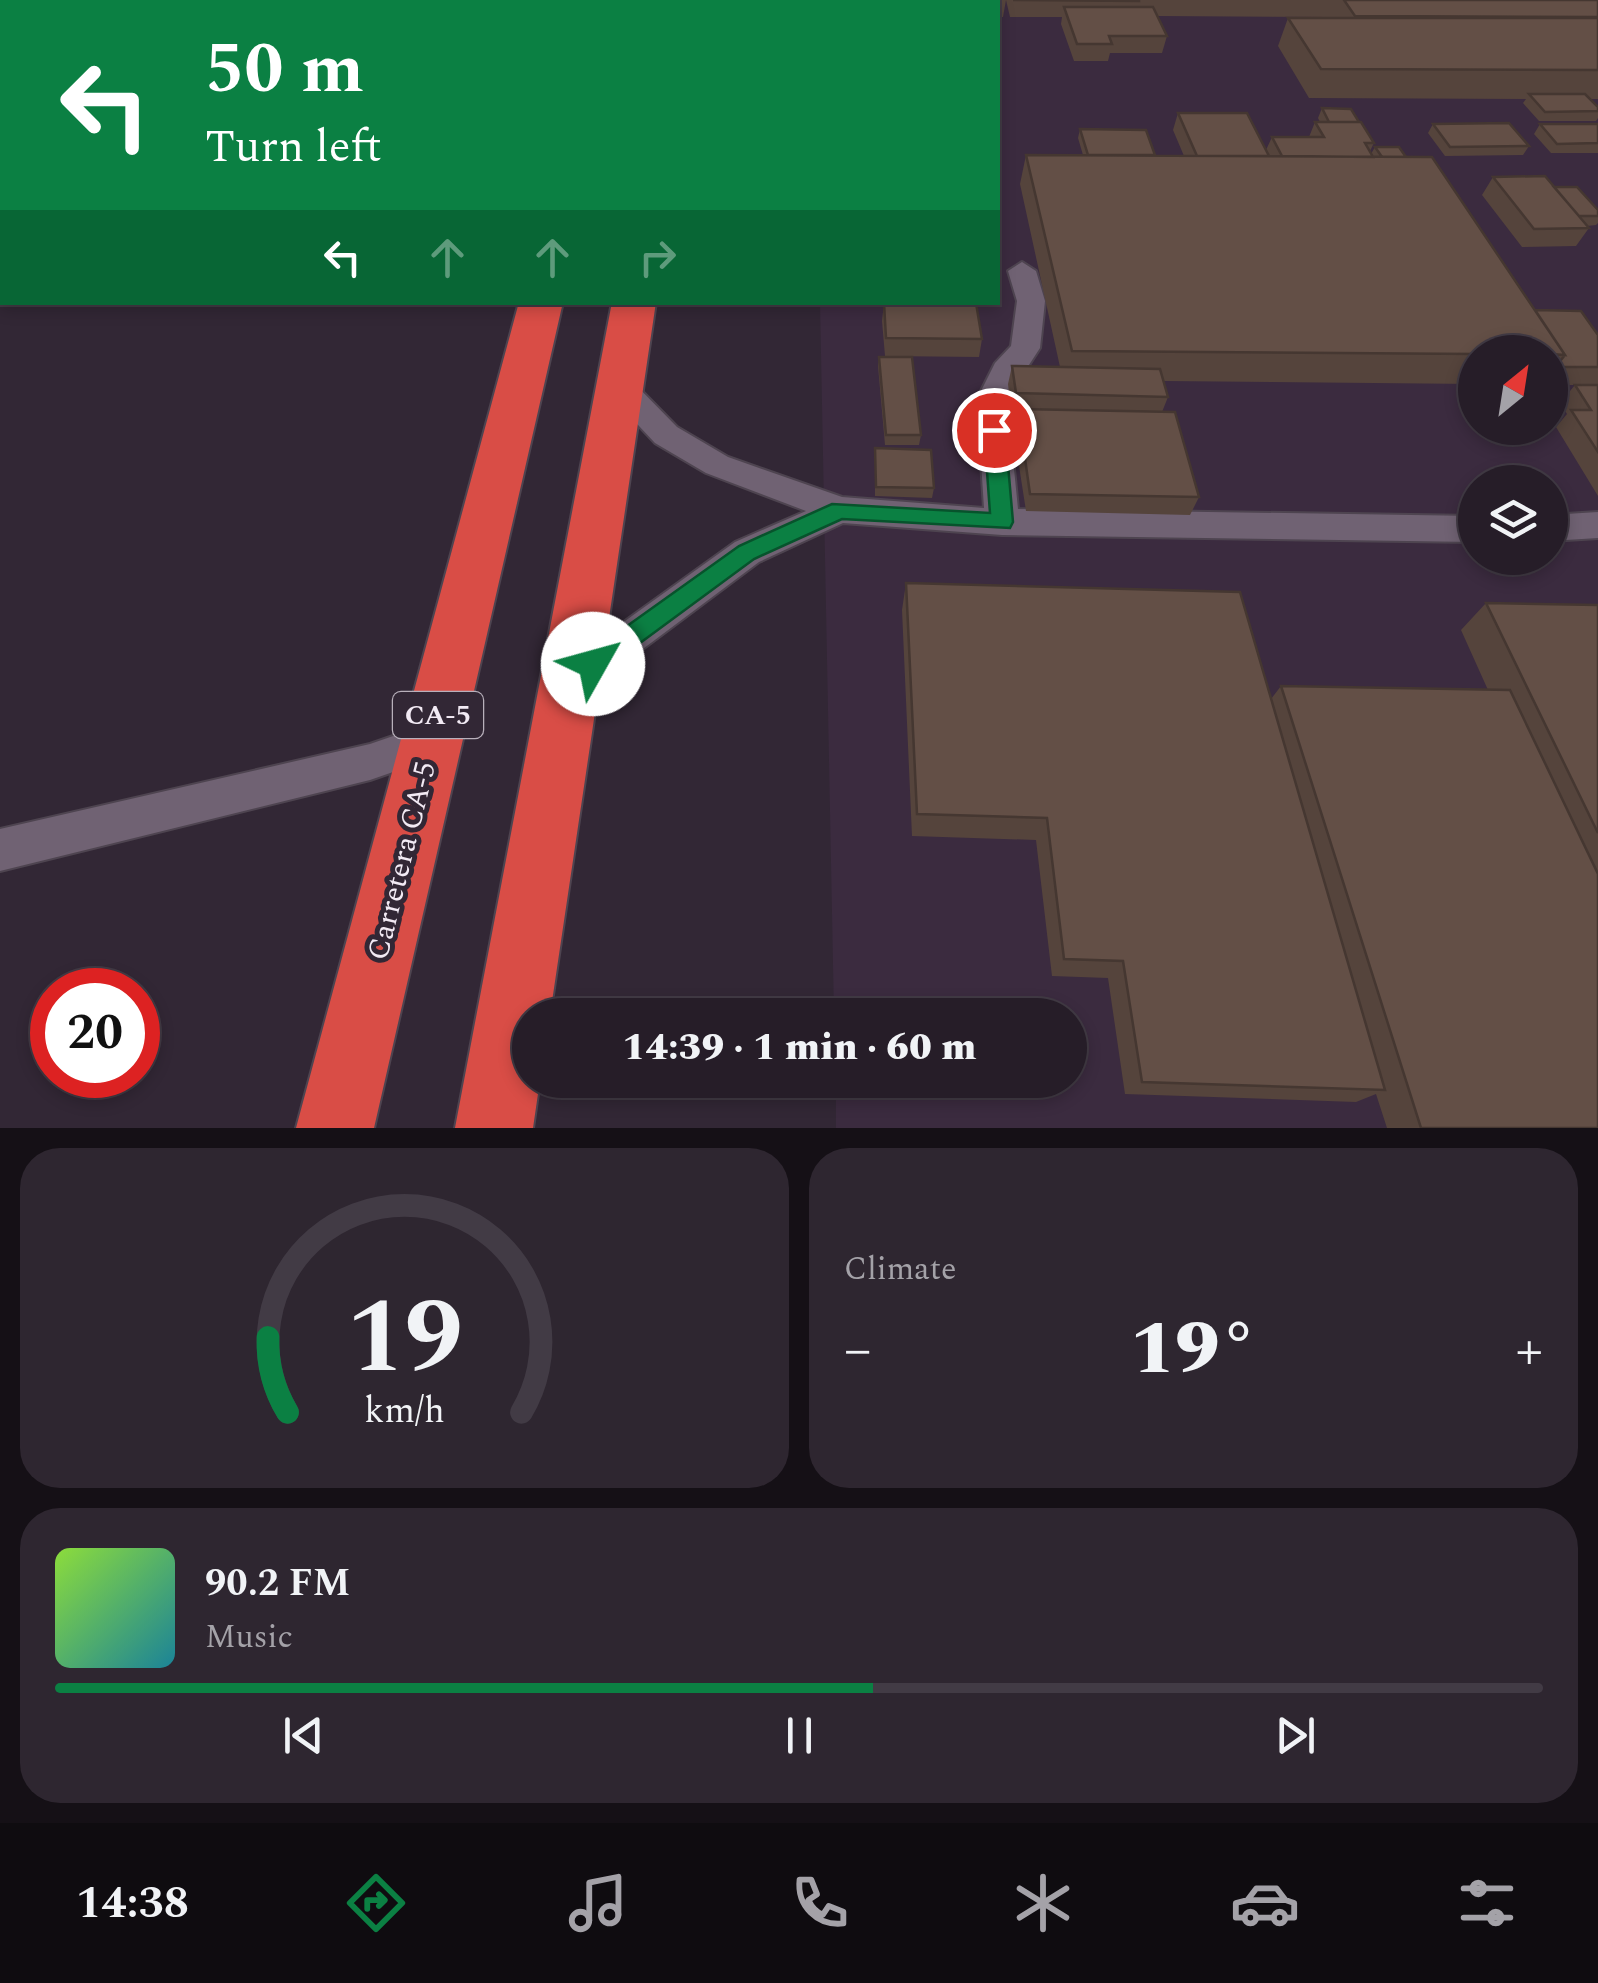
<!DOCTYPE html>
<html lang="en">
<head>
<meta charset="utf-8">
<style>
	:root { --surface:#261d28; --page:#2e2630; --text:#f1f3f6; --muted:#a4a2a8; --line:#423b45; --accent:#0b8043 }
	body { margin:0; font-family:Spectral,serif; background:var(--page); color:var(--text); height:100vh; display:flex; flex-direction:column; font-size:38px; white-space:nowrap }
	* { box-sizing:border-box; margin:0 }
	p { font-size:32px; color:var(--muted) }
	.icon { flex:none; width:55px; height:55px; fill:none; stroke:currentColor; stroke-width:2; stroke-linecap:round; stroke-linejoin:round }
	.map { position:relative; height:1128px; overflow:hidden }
	.sheet { display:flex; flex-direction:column; gap:20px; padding:20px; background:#151016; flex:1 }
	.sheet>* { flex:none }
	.guide { position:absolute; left:0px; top:0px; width:1000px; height:305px; box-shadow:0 5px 15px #0003,0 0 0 2px var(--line); background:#0b8043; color:#fff; overflow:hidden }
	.needle { width:65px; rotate:30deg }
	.controls { position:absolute; left:1458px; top:335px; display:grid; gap:20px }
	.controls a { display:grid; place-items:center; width:110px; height:110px; border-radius:50%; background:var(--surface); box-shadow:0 5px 15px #0003,0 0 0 2px var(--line); font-size:50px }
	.speed { position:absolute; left:30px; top:968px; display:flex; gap:20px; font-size:50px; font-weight:700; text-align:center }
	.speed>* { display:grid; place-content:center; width:130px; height:130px; border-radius:50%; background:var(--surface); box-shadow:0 5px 15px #0003,0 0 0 2px var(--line); line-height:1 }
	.speed .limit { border:15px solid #d22; background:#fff; color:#111 }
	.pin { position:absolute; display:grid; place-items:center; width:85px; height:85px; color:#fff; margin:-42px; border:5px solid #fff; border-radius:50%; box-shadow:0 2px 10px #0007 }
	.me { position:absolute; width:110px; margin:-55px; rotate:52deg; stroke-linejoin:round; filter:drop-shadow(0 0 8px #0008) }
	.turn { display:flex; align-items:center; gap:35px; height:210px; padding:0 40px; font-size:45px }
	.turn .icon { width:130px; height:130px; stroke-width:2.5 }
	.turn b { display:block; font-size:70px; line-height:85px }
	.lanes { display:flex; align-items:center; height:95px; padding:0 40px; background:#0003; justify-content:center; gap:50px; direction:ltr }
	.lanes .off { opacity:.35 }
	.big { font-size:75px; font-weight:800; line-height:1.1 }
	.sheet .widget { flex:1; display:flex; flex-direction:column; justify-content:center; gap:15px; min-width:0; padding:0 35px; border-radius:40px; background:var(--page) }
	.sheet .dial { align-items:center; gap:0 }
	.dial svg { height:260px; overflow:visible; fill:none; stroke:var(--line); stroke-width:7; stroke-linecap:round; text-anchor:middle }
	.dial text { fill:var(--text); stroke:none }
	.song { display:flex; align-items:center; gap:30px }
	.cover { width:120px; height:120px; border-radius:15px; background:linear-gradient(135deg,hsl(90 70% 55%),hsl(190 70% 35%)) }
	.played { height:10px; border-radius:5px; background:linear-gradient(90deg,var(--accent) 55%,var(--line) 55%) }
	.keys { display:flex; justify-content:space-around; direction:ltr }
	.heat { display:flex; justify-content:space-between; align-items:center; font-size:55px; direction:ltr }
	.sheet .tiles { flex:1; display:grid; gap:20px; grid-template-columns:1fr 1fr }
	.widget:last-child { grid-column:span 2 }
	.trip { position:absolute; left:512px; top:998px; width:575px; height:100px; border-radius:50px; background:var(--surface); box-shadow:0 5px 15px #0003,0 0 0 2px var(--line); font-weight:800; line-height:100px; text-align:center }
	.dock { display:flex; height:160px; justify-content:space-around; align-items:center; background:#0f0c10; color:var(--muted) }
	.dock .icon { width:70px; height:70px }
	.dock .selected { color:var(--accent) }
	.dock b { font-size:45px; color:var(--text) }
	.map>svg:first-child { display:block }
</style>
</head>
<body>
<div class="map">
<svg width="1598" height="1128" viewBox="0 0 1598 1128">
	<rect width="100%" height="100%" fill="#322735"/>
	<path fill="#3b2b3f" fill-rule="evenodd" d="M 814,0 L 1598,0 L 1598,1128 L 836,1128 L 836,1080 L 1070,1080 L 1070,1015 L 834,1015 L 820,303 L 998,302 L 998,2 ZM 1475,352 L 1550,352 L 1550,428 L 1475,428 ZM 1475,482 L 1550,482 L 1550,558 L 1475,558 Z"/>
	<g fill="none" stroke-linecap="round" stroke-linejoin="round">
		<defs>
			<path id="lane" d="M 1022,262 L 1036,271 L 1045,301 L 1040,348 L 1007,399 L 1018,509 L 1475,516 L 1475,542 L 1002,535 L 843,523 L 759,562 L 580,696 L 567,701 L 554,696 L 548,684 L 554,672 L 735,542 L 806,511 L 706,473 L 655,443 L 608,393 L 604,386 L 608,379 L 630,379 L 677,427 L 728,457 L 842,497 L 984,508 L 977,399 L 995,363 L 1011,346 L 1017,301 L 1008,271 Z
				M 1598,512 L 1598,538 L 1550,541 L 1550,515 Z
				M 431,723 L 445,728 L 451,741 L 445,754 L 370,780 L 0,871 L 0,829 L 370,744 Z"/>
			<path id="highway" d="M 600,0 L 632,0 L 632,2 L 600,2 Z
				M 674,0 L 706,0 L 706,2 L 674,2 Z
				M 519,302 L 563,302 L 374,1128 L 296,1128 Z
				M 612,302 L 656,302 L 550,1015 L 530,1015 L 530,1080 L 540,1080 L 533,1128 L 455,1128 Z"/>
		</defs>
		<use href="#lane" stroke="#4e4450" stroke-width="4"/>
		<use href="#highway" stroke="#4e4450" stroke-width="4"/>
		<use href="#lane" fill="#706273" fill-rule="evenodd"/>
		<use href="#highway" fill="#d94d46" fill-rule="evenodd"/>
	</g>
	<path fill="#55443c" d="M 0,0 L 393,0 L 392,2 L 2,2 L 2,123 L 0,123 Z
		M 884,0 L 1598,0 L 1598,99 L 1590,99 L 1598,107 L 1598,118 L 1596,121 L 1539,121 L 1523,103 L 1526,99 L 1309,98 L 1278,46 L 1288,18 L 1330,17 L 1157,16 L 1167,36 L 1162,53 L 1110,53 L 1108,61 L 1074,61 L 1061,24 L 1062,17 L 1010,17 L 1006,0 L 1003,17 L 998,17 L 998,2 L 885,2 Z
		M 1322,108 L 1374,143 L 1370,151 L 1371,154 L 1375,147 L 1406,157 L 1535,310 L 1598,335 L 1598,385 L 1550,385 L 1550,352 L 1475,352 L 1475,384 L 1164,381 L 1168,397 L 1162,412 L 1199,497 L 1190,515 L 1026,511 L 1013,427 L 1017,411 L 1011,411 L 1008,384 L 1012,366 L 1060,367 L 1020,184 L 1026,155 L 1083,155 L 1078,138 L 1080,129 L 1155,155 L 1184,156 L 1173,130 L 1178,113 L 1266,150 L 1272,137 L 1309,137 L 1315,122 L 1320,122 L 1318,118 Z
		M 1433,124 L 1529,146 L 1523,155 L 1445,156 L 1428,133 Z
		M 1540,124 L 1598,124 L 1598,153 L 1551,153 L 1534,134 Z
		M 1493,177 L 1554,187 L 1598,210 L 1598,223 L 1596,225 L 1587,226 L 1589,228 L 1576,246 L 1522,247 L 1482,195 Z
		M 884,303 L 982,339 L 979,357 L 885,356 L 882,321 Z
		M 879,357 L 921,435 L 919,445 L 885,445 L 878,366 Z
		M 1575,385 L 1598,385 L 1598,496 L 1556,427 L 1567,414 L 1560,403 Z
		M 875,448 L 934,488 L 932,498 L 875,496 Z
		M 906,583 L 1271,699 L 1281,686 L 1488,690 L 1461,630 L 1486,603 L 1598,605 L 1598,1128 L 1387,1128 L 1376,1094 L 1356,1102 L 1125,1094 L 1108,978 L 1052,976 L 1036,840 L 912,836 L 902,610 Z"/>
	<path fill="#453731" d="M 369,0 L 393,0 L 392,2 L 368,2 Z"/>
	<path fill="#634f46" stroke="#453731" stroke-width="2.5" d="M 0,0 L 369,0 L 368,2 L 2,2 L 2,94 L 0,94 Z
		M 887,0 L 955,0 L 956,2 L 916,2 L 915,0 Z
		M 1013,0 L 1139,0 L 1139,1 Z
		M 1344,0 L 1598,0 L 1598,17 L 1355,16 Z
		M 1064,7 L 1153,7 L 1167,36 L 1109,36 L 1112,44 L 1077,44 Z
		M 1288,18 L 1598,18 L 1598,70 L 1321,69 Z
		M 1529,94 L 1585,94 L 1598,107 L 1598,111 L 1545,112 Z
		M 1322,108 L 1351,109 L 1359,122 L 1329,122 Z
		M 1178,113 L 1247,113 L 1269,156 L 1197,156 Z
		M 1315,122 L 1361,122 L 1374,143 L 1365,143 L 1373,157 L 1282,156 L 1272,137 L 1324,137 Z
		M 1509,123 L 1529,146 L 1450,147 L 1433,124 Z
		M 1540,124 L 1598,124 L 1598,143 L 1557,144 Z
		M 1080,129 L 1146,130 L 1155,155 L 1088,155 Z
		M 1375,147 L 1399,147 L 1406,157 L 1382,157 Z
		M 1026,155 L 1432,157 L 1565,355 L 1550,354 L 1550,352 L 1475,352 L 1475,354 L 1072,351 Z
		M 1545,176 L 1589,228 L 1534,229 L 1493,177 Z
		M 1554,187 L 1577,187 L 1598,210 L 1598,216 L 1579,216 Z
		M 884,303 L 976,303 L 982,339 L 886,338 Z
		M 1535,310 L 1581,311 L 1598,335 L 1598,367 L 1558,367 L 1557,365 L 1565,355 Z
		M 879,357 L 912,357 L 921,435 L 886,435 Z
		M 1012,366 L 1160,369 L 1168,397 L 1016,393 Z
		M 1575,385 L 1598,385 L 1598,452 L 1571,410 L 1591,410 Z
		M 1018,409 L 1175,412 L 1199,497 L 1030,494 Z
		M 875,448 L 931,450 L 934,488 L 876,487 Z
		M 906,583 L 1240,592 L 1385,1090 L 1142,1082 L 1123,961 L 1064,959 L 1047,818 L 917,814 Z
		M 1486,603 L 1598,605 L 1598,833 Z
		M 1281,686 L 1510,690 L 1598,874 L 1598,1128 L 1421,1128 Z"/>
	<path fill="#0b8043" stroke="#07532c" stroke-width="2.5" d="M 994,422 L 1005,430 L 1013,522 L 1010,528 L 842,519 L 754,559 L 602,671 L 585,671 L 581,664 L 585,656 L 739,546 L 832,504 L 990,513 L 984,430 Z"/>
	<g text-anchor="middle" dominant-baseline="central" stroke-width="10" stroke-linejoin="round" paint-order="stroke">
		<rect fill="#322735" stroke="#b8b0bb" stroke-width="2.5" x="393" y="692" width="90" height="46" rx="8"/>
		<g font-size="28" font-weight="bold" fill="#f2eaf4">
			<text x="438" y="715">CA-5</text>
		</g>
		<g font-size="30" fill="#f2eaf4" stroke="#322735">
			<text transform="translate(402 861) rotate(-76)">Carretera CA-5</text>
		</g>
	</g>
</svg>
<div class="controls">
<a><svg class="needle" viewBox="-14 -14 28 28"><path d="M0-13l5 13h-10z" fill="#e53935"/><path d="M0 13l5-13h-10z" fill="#a4a2a8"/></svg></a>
<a><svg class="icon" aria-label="layers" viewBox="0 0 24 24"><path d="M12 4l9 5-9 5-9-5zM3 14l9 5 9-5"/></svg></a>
</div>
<div class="speed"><div class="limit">20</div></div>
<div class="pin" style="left:994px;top:430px;background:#d93025"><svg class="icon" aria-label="arrive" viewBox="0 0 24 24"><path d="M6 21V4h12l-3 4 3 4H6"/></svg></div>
<svg class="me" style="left:593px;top:664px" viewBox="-20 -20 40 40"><circle r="19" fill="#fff"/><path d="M0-13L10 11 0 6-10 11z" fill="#0b8043"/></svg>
<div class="trip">14:39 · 1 min · 60 m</div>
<div class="guide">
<div class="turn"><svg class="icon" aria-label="left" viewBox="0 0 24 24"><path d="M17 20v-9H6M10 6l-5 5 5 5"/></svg><div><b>50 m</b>Turn left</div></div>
<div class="lanes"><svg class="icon" aria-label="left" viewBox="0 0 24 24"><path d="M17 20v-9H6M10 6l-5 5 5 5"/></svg><svg class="icon off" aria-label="ahead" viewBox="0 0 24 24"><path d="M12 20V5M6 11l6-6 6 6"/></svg><svg class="icon off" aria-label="ahead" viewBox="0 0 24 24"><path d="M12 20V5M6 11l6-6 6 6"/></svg><svg class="icon off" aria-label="right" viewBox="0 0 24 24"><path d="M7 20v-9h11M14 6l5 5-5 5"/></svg></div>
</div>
</div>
<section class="sheet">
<div class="tiles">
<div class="widget dial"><svg viewBox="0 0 100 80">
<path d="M14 69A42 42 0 1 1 86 69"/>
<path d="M14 69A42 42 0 0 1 8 46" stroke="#0b8043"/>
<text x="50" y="56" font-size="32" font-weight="700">19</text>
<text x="50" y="72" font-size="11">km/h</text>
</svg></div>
<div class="widget"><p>Climate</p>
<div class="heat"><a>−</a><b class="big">19°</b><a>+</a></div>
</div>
<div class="widget">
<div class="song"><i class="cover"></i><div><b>90.2 FM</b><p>Music</p></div></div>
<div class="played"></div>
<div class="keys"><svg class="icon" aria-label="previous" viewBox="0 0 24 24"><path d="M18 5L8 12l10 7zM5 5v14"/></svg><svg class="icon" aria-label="pause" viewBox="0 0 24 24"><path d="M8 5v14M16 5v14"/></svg><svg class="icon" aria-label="next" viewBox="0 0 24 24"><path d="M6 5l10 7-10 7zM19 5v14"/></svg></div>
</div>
</div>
</section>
<nav class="dock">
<b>14:38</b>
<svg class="icon selected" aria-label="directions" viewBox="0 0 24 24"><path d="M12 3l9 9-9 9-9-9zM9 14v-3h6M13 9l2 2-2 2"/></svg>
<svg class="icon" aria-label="music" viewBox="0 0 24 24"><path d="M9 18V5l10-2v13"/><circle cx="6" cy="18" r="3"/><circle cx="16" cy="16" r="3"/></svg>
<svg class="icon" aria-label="phone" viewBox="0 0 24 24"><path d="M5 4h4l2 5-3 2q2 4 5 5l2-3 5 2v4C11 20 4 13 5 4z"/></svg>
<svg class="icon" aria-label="climate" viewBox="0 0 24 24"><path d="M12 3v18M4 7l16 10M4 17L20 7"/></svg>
<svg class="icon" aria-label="car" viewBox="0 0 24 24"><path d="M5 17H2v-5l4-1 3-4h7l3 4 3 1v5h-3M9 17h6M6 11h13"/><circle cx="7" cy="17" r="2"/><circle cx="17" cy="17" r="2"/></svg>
<svg class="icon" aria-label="filters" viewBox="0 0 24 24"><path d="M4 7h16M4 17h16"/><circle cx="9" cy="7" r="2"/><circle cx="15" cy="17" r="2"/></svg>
</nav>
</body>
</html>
